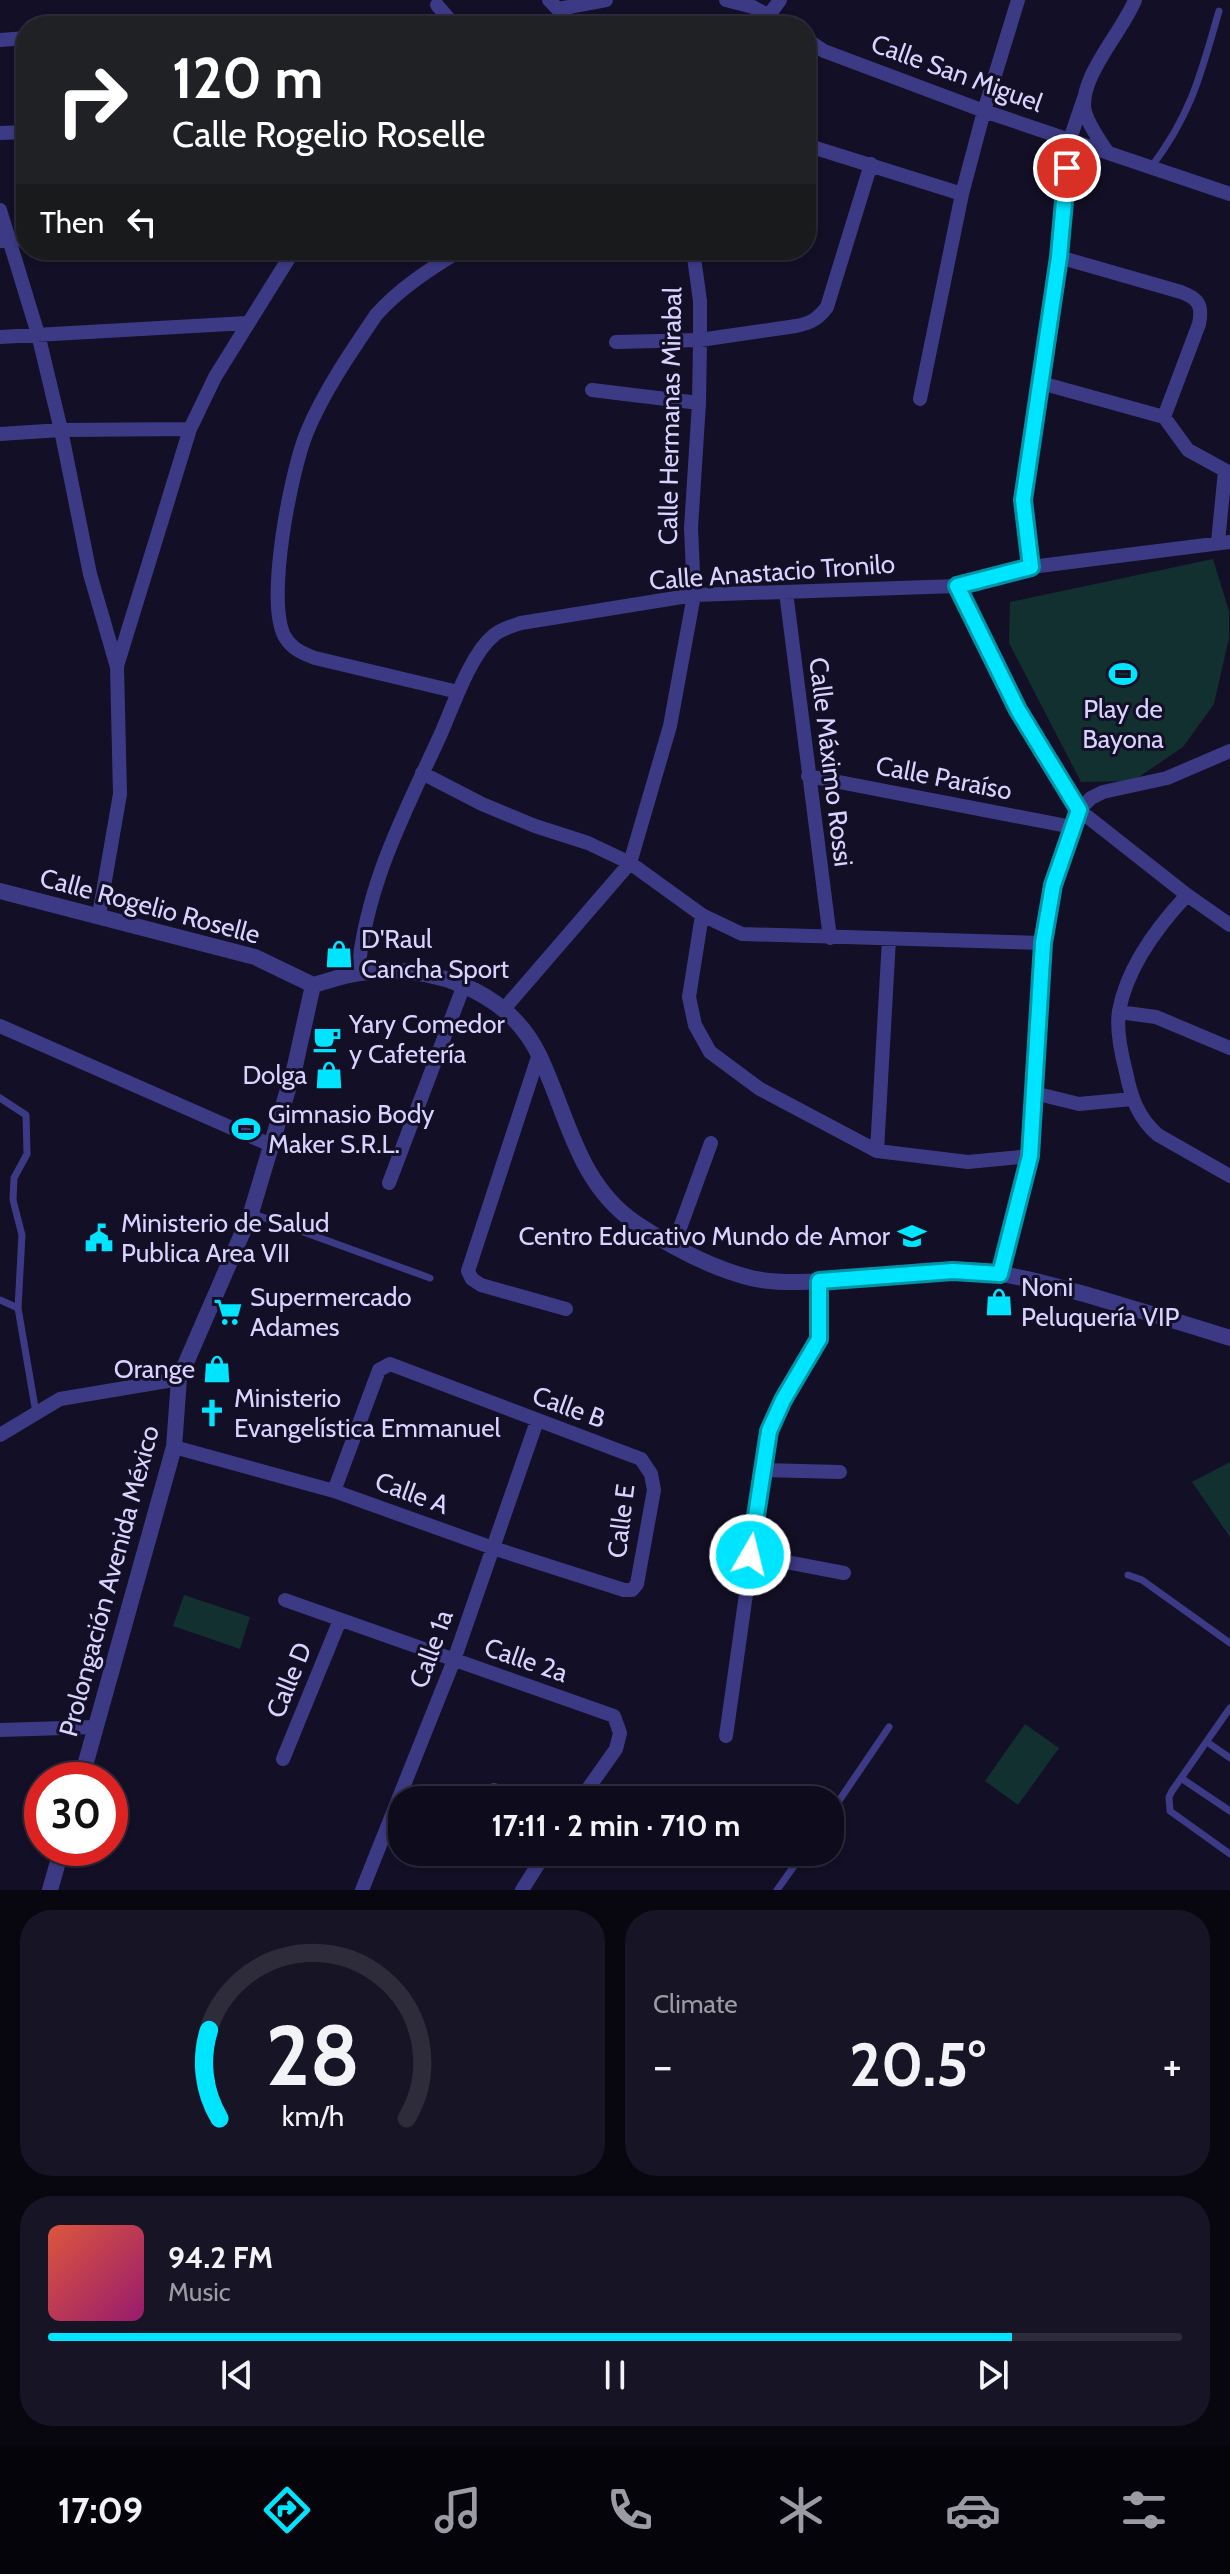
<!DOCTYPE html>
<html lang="en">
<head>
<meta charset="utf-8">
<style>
	:root { --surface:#0e0b1c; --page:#171425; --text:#f1f3f6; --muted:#9b9ba3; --line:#2e2b3b; --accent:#00e5ff }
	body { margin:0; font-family:Cabin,sans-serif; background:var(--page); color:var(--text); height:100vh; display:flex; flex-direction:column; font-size:30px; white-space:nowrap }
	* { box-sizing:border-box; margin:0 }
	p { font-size:26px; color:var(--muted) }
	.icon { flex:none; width:44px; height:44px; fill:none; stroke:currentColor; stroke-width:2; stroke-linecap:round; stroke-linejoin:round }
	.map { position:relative; height:1890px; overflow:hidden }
	.side { display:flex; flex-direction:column; gap:20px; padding:20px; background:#08060f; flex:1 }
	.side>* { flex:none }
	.banner { position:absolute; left:16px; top:16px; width:800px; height:244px; border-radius:32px; box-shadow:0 2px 6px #0004,0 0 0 2px var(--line); background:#202124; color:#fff; overflow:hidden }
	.speed { position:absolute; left:24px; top:1762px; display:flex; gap:16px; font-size:40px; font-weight:700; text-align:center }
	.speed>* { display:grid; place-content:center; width:104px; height:104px; border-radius:50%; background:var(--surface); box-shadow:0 2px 6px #0004,0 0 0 2px var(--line); line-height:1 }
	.speed .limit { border:12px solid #d22; background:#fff; color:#111 }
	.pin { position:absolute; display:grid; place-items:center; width:68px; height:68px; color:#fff; margin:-34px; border:4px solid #fff; border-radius:50%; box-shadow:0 2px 8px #0007 }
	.me { position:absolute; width:88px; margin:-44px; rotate:8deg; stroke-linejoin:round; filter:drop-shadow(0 0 6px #0008) }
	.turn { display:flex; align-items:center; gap:28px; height:168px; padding:0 24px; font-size:36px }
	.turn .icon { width:104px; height:104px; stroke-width:2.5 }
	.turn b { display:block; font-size:56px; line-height:68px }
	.then { display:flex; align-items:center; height:76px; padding:0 24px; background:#0003; gap:16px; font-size:30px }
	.big { font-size:60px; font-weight:800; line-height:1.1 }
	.side .widget { flex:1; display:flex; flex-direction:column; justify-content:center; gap:12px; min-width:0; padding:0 28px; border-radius:32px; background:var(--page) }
	.side .dial { align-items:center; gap:0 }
	.dial svg { height:208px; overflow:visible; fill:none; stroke:var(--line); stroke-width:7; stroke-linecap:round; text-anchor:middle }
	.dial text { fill:var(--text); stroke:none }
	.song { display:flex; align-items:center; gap:24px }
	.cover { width:96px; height:96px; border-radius:12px; background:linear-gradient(135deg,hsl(10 70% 55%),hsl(320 70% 35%)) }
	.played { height:8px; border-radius:4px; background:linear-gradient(90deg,var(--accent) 85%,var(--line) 85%) }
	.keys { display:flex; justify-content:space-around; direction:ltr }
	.heat { display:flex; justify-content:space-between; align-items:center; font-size:44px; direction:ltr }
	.side .tiles { flex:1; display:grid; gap:20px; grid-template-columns:1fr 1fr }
	.widget:last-child { grid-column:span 2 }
	.trip { position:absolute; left:388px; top:1786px; width:456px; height:80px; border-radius:32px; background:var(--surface); box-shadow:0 2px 6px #0004,0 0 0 2px var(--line); font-weight:800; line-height:80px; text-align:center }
	.menu { display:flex; height:128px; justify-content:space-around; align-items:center; background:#06040b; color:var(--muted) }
	.menu .icon { width:56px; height:56px }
	.menu .current { color:var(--accent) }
	.menu b { font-size:36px; color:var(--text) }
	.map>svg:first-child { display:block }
</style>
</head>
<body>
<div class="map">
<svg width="1230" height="1890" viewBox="0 0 1230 1890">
	<rect width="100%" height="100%" fill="#130f26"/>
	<path fill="#12302f" d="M 1213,559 L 1229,611 L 1229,638 L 1214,704 L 1183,747 L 1133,781 L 1081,782 L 1009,643 L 1010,602 Z
		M 1230,1462 L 1230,1537 L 1192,1482 Z
		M 184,1595 L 250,1617 L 240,1649 L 173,1626 Z
		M 1025,1724 L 1059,1748 L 1018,1805 L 985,1781 Z"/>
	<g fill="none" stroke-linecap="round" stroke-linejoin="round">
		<path stroke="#3d3a85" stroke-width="7" d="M 1152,166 C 1192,113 1201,73 1219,11
			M 0,1098 L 26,1115 L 27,1154 L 14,1178 L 13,1200 L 22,1235 L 18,1308 L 36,1413
			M 251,1213 L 430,1278
			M 0,1300 L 18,1308
			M 1128,1575 L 1142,1580 L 1230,1643
			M 1230,1708 L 1172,1791 L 1169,1797 L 1170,1811 L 1230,1854
			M 1207,1742 L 1230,1758
			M 1181,1778 L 1230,1811
			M 830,1814 L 889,1727
			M 777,1890 L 804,1852"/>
		<path stroke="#3d3a85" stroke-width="14" d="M 549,0 L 574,26
			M 726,0 L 753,7 L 786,26
			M 437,5 L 455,26
			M 558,9 L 606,0
			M 769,15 L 780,0
			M 806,39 L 824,51 L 984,111 L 1230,194
			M 0,40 L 26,38
			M 0,133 L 26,132
			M 806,145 L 962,194
			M 1106,150 C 1098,138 1089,126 1085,112 C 1077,79 1123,31 1135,0
			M 0,210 L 38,334 L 61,430 L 90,574 L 117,667 L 120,794 L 99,915
			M 0,241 L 26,239
			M 1059,257 L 1181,292 C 1198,298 1203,305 1199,324 L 1164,417
			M 0,337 L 247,323
			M 616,342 L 700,340 L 796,326 C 811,323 818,319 827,307 L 871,164
			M 1041,383 L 1164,417 L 1188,450 L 1230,473
			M 592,390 L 699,403
			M 920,399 L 962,194 L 984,111 L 1018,0
			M 0,434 L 61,430 L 190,429
			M 1218,542 L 1225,471
			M 1031,567 L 1023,500 L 1059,257 L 1070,139 L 1084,98
			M 957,586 L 1018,710 L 1079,810 L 1187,895 L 1230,925
			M 786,592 L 830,938
			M 117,666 L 190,429 L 215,377 L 294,250
			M 458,692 L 315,658 C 302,653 292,649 285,637 C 265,603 291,470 307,432 C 324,391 351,352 376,315 C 400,288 430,269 461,250
			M 422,773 L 482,804 L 535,826 L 588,843 L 630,863 L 702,915 L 742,934 L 1043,943
			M 808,776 L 1072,827
			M 1187,895 C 1157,927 1127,967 1119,1011 C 1116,1030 1121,1053 1126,1072 C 1131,1097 1138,1118 1158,1135 L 1230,1176
			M 702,915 L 689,997 L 695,1025 L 710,1052 L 760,1089 L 877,1151 L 968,1162 L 1030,1156
			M 358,973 C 366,886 403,816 439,738 C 452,710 469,656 493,636 C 500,629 512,626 521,623 L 694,595 L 957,586 L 1031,567 L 1230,542
			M 504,1009 L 630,863 L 670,726 L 694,595 L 691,528 L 699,403 L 700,340 L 700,301 L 693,250
			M 1119,1012 L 1156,1017 L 1230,1048
			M 0,1026 L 273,1146
			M 539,1054 L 468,1271 L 472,1279 L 481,1285 L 566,1309
			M 1034,1093 L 1079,1104 L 1132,1099
			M 877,1151 L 889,939
			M 389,1183 L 464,985
			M 673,1247 L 711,1143
			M 1000,1274 L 1030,1156 L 1043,943 L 1053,885 L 1079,810 L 1091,798 L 1103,792 L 1167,778 L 1230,751
			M 0,1435 L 60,1399 L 179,1379
			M 174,1447 L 334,1491 L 493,1548 L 624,1590 L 632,1590 L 637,1584 L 654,1490 L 651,1474 L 641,1459 L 390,1364 L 379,1370 L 334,1491
			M 763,1470 L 840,1472
			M 750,1555 L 844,1573
			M 285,1600 L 614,1716 L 620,1733 L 616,1749 L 580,1800
			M 0,1730 L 96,1727
			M 726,1736 L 769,1431 L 783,1400 L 819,1339 L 819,1281
			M 283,1759 L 340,1620
			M 494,1790 L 518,1800
			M 362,1890 L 454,1660 L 537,1421
			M 522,1890 L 546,1852"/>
		<path stroke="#3d3a85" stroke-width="16" d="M 0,891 L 255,957 L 313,985 C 328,981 344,975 360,973 C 429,963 507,989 539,1055 C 568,1115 577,1184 637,1224 C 672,1247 710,1268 751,1278 C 789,1287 844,1279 883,1275 C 914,1272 948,1267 980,1271 C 1018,1275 1055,1286 1091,1296 C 1138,1310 1184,1323 1230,1338
			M 81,1780 L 174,1447 L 179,1379 L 251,1213 L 295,1066 L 313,985
			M 50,1890 L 62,1848"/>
	</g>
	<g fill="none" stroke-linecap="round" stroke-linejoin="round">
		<defs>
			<path id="route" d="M 750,1555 L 769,1431 L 783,1400 L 819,1339 L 819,1281 L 953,1271 L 1000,1274 L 1030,1156 L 1043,943 L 1053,885 L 1079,810 L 1018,710 L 957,586 L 1031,567 L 1023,500 L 1059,257 L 1067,168"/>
		</defs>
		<use href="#route" stroke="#0095a6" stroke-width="20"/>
		<use href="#route" stroke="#00e5ff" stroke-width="14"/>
	</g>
	<defs>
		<symbol id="stadium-bare" viewBox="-9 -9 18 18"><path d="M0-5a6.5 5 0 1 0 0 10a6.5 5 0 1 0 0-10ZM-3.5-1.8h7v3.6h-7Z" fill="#00e5ff" stroke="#130f26" stroke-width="2.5" paint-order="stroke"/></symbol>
		<symbol id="shop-bare" viewBox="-9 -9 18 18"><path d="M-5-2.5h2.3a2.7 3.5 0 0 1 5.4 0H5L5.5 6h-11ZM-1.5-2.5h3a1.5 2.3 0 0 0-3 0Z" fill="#00e5ff" stroke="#130f26" stroke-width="2.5" paint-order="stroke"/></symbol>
		<symbol id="cafe-bare" viewBox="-9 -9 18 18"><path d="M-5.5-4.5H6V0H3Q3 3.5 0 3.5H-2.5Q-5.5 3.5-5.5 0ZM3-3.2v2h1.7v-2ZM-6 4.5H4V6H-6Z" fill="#00e5ff" stroke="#130f26" stroke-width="2.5" paint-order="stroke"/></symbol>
		<symbol id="school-bare" viewBox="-9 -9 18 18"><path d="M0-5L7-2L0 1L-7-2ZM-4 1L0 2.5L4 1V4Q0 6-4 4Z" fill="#00e5ff" stroke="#130f26" stroke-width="2.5" paint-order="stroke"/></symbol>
		<symbol id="civic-bare" viewBox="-9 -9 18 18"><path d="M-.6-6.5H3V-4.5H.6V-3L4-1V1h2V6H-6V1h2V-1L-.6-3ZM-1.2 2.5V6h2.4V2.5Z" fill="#00e5ff" stroke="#130f26" stroke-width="2.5" paint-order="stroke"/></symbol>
		<symbol id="supermarket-bare" viewBox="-9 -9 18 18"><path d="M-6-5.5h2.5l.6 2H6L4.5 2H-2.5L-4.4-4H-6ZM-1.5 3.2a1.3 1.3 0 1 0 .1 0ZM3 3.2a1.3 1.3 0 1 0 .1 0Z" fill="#00e5ff" stroke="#130f26" stroke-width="2.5" paint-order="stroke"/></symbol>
		<symbol id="church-bare" viewBox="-9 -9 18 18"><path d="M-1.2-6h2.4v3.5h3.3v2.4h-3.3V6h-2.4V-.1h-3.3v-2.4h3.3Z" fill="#00e5ff" stroke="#130f26" stroke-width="2.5" paint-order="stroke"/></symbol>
	</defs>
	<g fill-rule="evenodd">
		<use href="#stadium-bare" x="1103" y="654" width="40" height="40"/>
		<use href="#shop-bare" x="319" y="934" width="40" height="40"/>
		<use href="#cafe-bare" x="307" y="1019" width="40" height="40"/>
		<use href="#shop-bare" x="309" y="1055" width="40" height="40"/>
		<use href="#stadium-bare" x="226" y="1109" width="40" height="40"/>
		<use href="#school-bare" x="892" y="1216" width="40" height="40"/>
		<use href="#civic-bare" x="79" y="1218" width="40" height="40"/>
		<use href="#shop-bare" x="979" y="1282" width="40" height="40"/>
		<use href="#supermarket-bare" x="208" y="1292" width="40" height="40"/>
		<use href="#shop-bare" x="197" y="1349" width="40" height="40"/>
		<use href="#church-bare" x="192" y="1393" width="40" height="40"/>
	</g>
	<g text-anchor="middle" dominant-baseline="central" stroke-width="6" stroke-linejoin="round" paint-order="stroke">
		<g font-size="26" fill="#d9d4ff" stroke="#130f26">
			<text transform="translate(957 73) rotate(20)">Calle San Miguel</text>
			<text transform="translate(670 416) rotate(-89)">Calle Hermanas Mirabal</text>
			<text transform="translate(772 572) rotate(-4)">Calle Anastacio Tronilo</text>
			<text transform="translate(831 762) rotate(83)">Calle Máximo Rossi</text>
			<text transform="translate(944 778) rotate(11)">Calle Paraíso</text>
			<text transform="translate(150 906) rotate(15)">Calle Rogelio Roselle</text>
			<text transform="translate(569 1407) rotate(20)">Calle B</text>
			<text transform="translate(412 1493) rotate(20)">Calle A</text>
			<text transform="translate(621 1521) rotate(-83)">Calle E</text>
			<text transform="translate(109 1581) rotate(-75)">Prolongación Avenida México</text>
			<text transform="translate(431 1649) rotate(-70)">Calle 1a</text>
			<text transform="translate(526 1660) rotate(19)">Calle 2a</text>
			<text transform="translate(289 1680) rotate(-68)">Calle D</text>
		</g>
		<g font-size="26" fill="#d9d4ff" stroke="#130f26" text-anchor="start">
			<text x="1123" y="709" text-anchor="middle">Play de<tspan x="1123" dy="30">Bayona</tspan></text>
			<text x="361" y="939">D'Raul<tspan x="361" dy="30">Cancha Sport</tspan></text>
			<text x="349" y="1024">Yary Comedor<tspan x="349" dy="30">y Cafetería</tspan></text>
			<text x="307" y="1075" text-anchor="end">Dolga</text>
			<text x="268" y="1114">Gimnasio Body<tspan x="268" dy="30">Maker S.R.L.</tspan></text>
			<text x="121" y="1223">Ministerio de Salud<tspan x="121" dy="30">Publica Area VII</tspan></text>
			<text x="890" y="1236" text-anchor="end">Centro Educativo Mundo de Amor</text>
			<text x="1021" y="1287">Noni<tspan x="1021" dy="30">Peluquería VIP</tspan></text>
			<text x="250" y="1297">Supermercado<tspan x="250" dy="30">Adames</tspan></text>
			<text x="195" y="1369" text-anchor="end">Orange</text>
			<text x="234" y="1398">Ministerio<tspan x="234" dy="30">Evangelística Emmanuel</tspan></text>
		</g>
	</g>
</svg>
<div class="speed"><div class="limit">30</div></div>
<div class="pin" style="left:1067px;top:168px;background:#d93025"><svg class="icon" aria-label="arrive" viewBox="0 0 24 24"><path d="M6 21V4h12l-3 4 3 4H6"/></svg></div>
<svg class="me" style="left:750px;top:1555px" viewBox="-20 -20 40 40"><circle r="17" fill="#00e5ff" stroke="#fff" stroke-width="3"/><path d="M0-11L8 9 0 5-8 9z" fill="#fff"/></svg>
<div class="trip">17:11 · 2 min · 710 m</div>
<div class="banner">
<div class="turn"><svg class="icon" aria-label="right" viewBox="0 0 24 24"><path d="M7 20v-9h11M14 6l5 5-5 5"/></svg><div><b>120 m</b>Calle Rogelio Roselle</div></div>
<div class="then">Then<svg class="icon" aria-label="left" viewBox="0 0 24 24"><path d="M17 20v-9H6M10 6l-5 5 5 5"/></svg></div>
</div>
</div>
<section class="side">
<div class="tiles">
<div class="widget dial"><svg viewBox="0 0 100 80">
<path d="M14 69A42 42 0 1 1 86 69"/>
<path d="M14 69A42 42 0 0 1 10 35" stroke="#00e5ff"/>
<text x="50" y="56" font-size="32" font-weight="700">28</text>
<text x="50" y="72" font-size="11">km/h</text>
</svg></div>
<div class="widget"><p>Climate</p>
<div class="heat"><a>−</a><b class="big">20.5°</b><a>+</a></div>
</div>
<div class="widget">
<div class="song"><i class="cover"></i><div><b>94.2 FM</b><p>Music</p></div></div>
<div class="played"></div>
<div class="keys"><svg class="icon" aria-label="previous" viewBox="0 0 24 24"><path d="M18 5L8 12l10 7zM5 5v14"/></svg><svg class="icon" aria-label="pause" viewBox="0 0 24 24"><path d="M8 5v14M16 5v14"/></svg><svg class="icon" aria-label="next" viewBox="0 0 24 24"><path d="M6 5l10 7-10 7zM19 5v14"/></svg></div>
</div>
</div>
</section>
<nav class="menu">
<b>17:09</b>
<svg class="icon current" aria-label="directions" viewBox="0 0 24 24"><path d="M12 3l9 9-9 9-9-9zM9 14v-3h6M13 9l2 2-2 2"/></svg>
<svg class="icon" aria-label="music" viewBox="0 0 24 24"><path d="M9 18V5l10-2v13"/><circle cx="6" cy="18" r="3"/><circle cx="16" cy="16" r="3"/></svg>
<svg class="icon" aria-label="phone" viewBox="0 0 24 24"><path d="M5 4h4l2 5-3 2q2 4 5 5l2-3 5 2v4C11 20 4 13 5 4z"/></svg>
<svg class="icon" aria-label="climate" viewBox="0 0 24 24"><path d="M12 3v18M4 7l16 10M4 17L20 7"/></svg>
<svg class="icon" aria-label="car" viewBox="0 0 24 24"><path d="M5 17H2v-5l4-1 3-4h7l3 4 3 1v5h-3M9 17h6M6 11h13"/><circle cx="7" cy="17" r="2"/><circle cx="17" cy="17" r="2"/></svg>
<svg class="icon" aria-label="filters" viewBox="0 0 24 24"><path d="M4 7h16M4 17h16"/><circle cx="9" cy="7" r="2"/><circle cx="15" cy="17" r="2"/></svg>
</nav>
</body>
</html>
